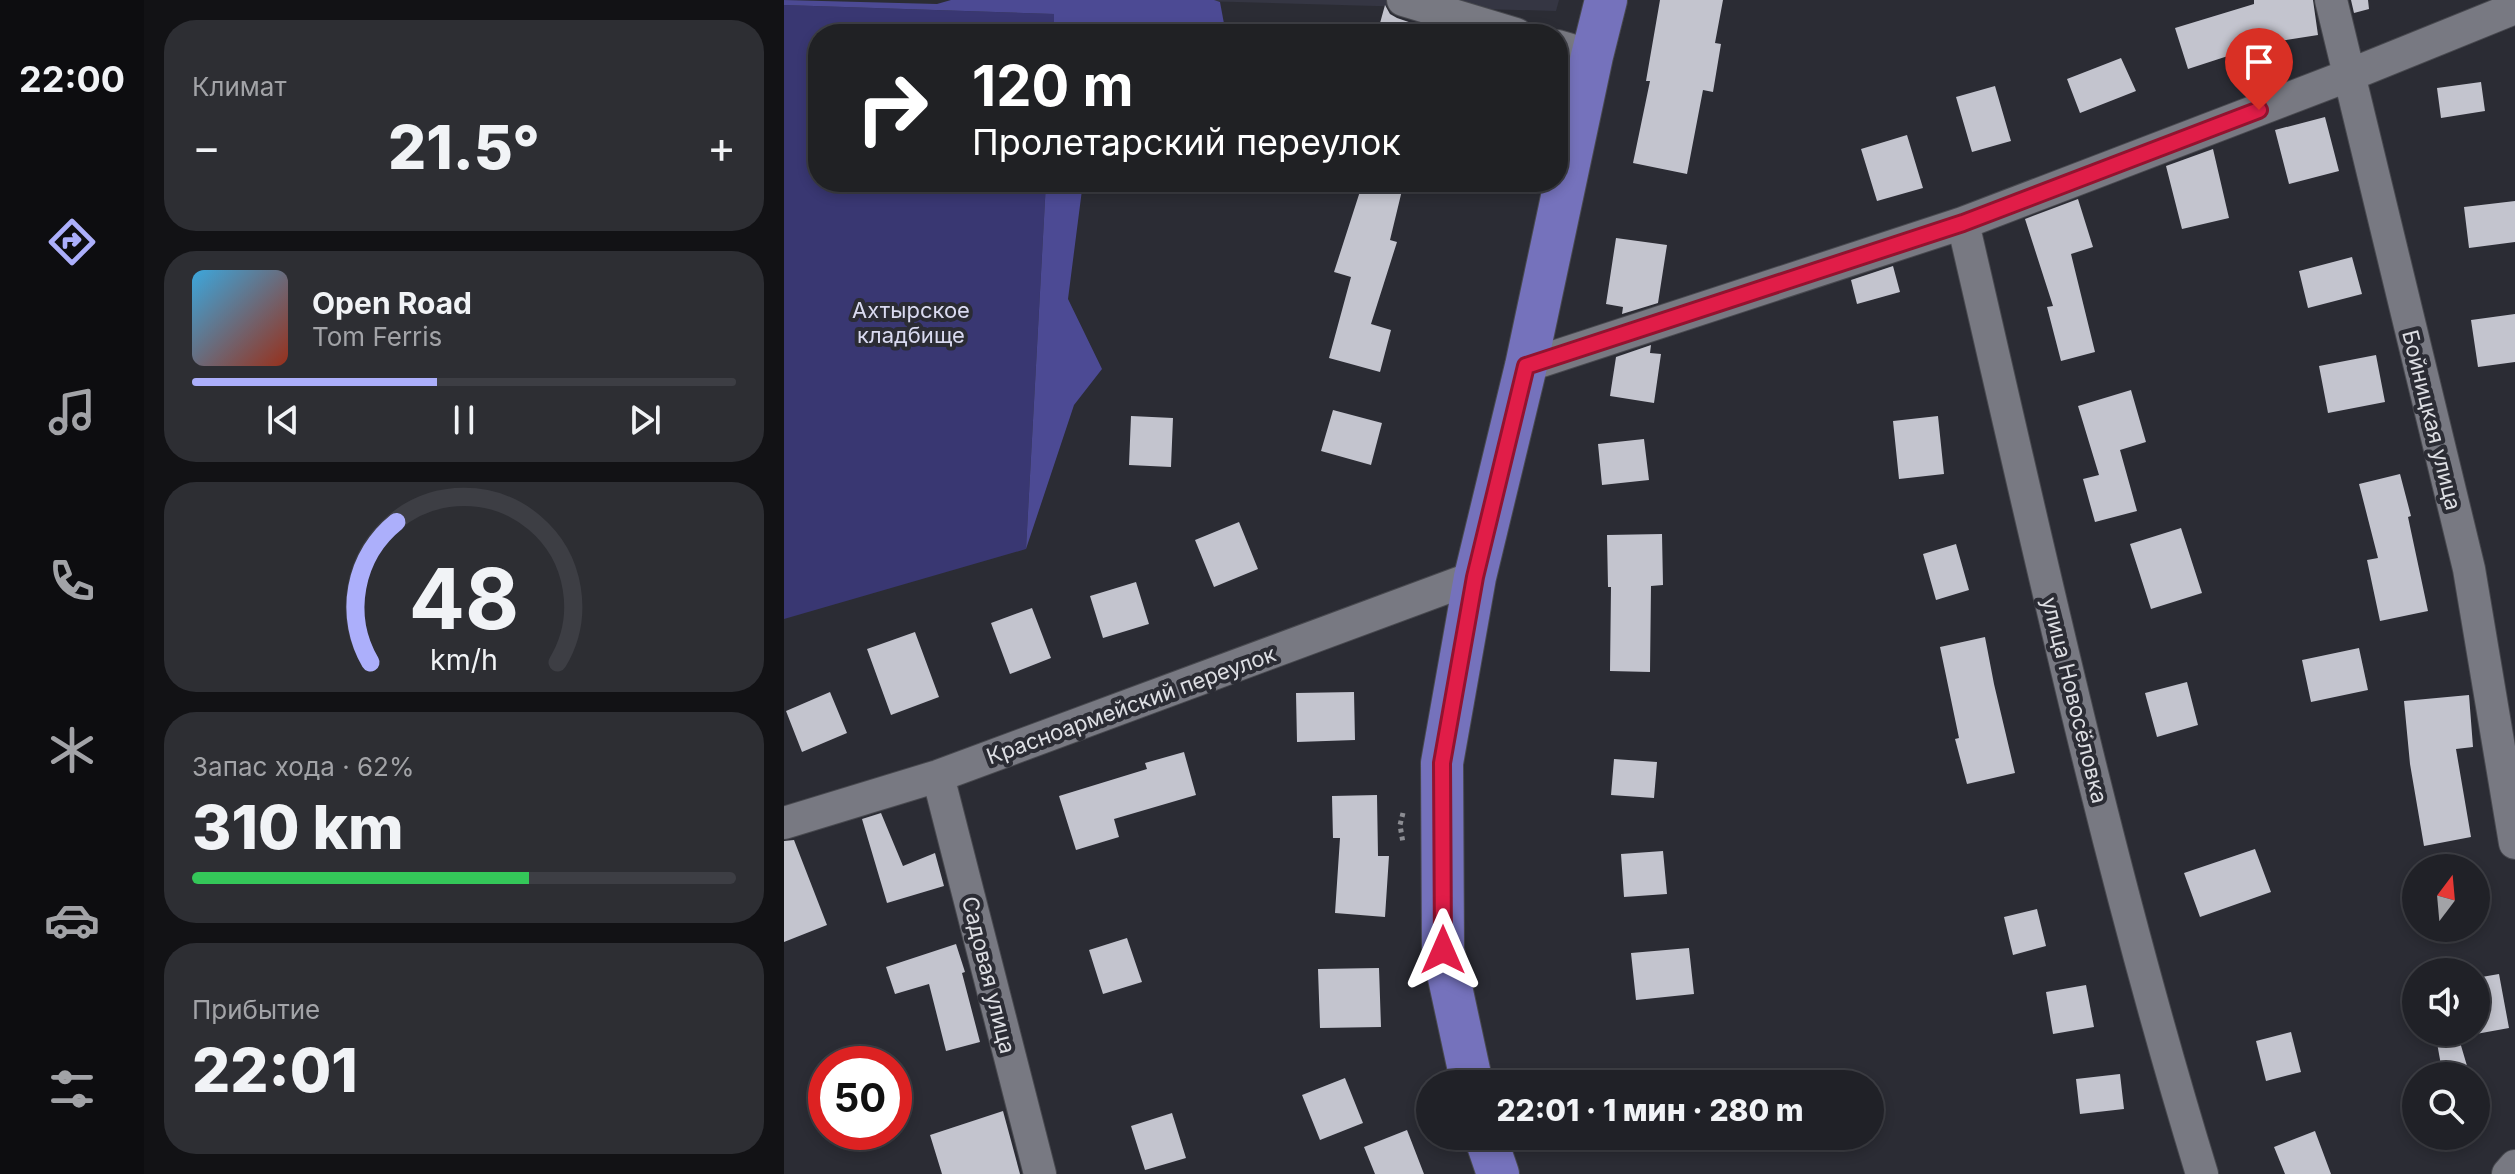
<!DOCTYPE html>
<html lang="ru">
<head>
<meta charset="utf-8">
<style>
	:root { --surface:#202127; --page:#2d2e33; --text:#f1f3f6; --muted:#a2a3a7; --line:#3d3e44; --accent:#acaffb }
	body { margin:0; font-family:Inter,sans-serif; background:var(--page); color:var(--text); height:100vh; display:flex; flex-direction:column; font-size:30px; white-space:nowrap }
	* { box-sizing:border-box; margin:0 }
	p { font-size:26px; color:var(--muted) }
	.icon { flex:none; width:44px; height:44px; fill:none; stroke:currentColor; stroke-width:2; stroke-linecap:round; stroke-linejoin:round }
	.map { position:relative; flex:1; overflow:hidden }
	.side { display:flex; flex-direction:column; gap:20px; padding:20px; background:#121215; width:640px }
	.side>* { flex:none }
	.top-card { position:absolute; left:24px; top:24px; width:760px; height:168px; border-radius:32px; box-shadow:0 4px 12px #0003,0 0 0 2px var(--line); background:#202124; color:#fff; overflow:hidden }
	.needle { width:52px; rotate:16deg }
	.controls { position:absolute; left:1618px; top:854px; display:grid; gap:16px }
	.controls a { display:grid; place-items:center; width:88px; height:88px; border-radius:50%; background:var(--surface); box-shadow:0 4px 12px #0003,0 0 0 2px var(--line); font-size:40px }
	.speed { position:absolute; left:24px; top:1046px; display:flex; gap:16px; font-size:40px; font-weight:700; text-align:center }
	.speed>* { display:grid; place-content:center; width:104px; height:104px; border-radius:50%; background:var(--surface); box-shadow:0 4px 12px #0003,0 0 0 2px var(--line); line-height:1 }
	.speed .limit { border:12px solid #d22; background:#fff; color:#111 }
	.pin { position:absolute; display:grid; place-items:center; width:68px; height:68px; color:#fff; margin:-82px -34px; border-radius:50% 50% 50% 0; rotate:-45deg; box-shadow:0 0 8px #0007 }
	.pin .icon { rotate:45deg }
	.me { position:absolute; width:88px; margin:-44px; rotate:0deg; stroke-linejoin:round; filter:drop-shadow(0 0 6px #0008) }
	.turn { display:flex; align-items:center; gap:28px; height:168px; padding:0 32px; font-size:36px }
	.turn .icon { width:104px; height:104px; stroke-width:2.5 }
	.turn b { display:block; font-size:56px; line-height:68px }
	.big { font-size:60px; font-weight:800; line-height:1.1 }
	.side .widget { flex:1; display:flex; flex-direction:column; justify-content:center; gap:12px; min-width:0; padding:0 28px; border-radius:32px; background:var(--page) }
	.side .dial { align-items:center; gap:0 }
	.dial svg { height:208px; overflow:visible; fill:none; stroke:var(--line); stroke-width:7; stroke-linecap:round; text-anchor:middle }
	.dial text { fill:var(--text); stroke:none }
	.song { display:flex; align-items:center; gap:24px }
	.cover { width:96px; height:96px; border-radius:12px; background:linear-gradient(135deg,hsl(200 70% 55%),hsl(10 70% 35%)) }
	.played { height:8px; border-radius:4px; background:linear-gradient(90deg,var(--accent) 45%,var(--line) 45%) }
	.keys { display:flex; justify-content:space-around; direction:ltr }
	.heat { display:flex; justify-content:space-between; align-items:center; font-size:44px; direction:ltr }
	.charge { height:12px; border-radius:6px; background:linear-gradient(90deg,#34c759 62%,var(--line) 0) }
	.trip { position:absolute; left:632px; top:1070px; width:468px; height:80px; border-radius:40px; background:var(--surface); box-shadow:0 4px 12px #0003,0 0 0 2px var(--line); font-weight:800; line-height:80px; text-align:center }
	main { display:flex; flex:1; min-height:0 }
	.menu { display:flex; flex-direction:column; width:144px; justify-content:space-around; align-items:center; background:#0d0d10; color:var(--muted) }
	.menu .icon { width:56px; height:56px }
	.menu .active { color:var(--accent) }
	.menu b { font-size:36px; color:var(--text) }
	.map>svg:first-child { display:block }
</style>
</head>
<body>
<main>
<nav class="menu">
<b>22:00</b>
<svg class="icon active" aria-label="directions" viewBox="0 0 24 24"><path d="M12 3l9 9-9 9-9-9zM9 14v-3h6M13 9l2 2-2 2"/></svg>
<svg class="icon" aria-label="music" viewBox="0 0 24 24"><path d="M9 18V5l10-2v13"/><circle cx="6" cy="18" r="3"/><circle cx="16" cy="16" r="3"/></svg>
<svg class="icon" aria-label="phone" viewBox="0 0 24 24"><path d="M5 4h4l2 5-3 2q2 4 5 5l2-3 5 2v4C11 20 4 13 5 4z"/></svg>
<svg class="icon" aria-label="climate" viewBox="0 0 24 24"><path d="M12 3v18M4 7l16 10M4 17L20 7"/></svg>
<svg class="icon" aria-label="car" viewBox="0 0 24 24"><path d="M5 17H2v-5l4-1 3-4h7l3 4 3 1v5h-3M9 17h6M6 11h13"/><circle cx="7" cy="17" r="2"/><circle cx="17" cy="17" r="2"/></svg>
<svg class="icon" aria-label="filters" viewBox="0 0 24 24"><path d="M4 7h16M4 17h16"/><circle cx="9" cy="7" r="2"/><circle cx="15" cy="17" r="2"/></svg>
</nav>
<section class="side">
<div class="widget"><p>Климат</p>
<div class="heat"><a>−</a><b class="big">21.5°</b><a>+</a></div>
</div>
<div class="widget">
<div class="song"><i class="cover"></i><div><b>Open Road</b><p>Tom Ferris</p></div></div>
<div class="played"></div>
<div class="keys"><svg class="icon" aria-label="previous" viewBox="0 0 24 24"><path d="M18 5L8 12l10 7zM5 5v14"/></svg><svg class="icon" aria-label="pause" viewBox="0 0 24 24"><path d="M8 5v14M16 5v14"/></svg><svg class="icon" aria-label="next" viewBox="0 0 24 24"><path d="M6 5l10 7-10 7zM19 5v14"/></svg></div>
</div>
<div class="widget dial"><svg viewBox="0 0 100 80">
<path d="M14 69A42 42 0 1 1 86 69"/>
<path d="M14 69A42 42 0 0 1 24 15" stroke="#acaffb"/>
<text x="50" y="56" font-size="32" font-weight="700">48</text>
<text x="50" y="72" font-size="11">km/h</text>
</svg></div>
<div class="widget"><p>Запас хода · 62%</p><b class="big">310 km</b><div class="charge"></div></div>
<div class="widget"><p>Прибытие</p><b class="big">22:01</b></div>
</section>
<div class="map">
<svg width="1731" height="1174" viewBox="0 0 1731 1174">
	<rect width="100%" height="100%" fill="#2b2c34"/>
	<path fill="#353643" d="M 381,0 L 775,0 L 772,11 Z"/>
	<path fill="#393772" d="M 0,5 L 271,14 L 270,34 L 34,34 L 34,182 L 262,182 L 242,549 L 0,619 Z"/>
	<path fill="#4c4a94" d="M 0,0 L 153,4 L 167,0 L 430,0 L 436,2 L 441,29 L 427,34 L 270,34 L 270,14 L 0,5 Z
		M 262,182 L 299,182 L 284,299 L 318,369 L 290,405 L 242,549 Z"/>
	<path fill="#c3c4ce" d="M 876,0 L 939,0 L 931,43 L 937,44 L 929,92 L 919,90 L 903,174 L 849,163 L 866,81 L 862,81 Z
		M 1470,0 L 1529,0 L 1534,35 L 1444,49 L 1447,55 L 1404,69 L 1391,28 L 1470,4 Z
		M 1567,0 L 1584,0 L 1585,9 L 1570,13 Z
		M 601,5 L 606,14 L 613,18 L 660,34 L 593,34 Z
		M 1337,58 L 1352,91 L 1296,113 L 1283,79 Z
		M 1697,82 L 1701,111 L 1657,118 L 1653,88 Z
		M 1211,86 L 1227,141 L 1188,152 L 1172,97 Z
		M 1541,117 L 1555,171 L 1505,184 L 1491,130 Z
		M 1123,135 L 1139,188 L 1093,201 L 1077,149 Z
		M 1429,149 L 1445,218 L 1398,229 L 1382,166 Z
		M 579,182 L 620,182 L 606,240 L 613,242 L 587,324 L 607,330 L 596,372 L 545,358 L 567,277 L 550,272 Z
		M 1294,199 L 1309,247 L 1287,254 L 1311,352 L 1277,361 L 1263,307 L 1269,306 L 1241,219 Z
		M 1731,201 L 1731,242 L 1685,248 L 1680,207 Z
		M 832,238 L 883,245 L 874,303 L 838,314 L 839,307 L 822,304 Z
		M 1568,257 L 1578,294 L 1524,308 L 1515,271 Z
		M 1109,266 L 1116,292 L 1073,304 L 1067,280 Z
		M 1731,314 L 1731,362 L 1694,367 L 1687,320 Z
		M 867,345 L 866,353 L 877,354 L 870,403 L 826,396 L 832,357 Z
		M 1592,355 L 1601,402 L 1544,413 L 1535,366 Z
		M 1347,390 L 1362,442 L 1336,450 L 1353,511 L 1311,522 L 1299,479 L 1315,475 L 1294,406 Z
		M 549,410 L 598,423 L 587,465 L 537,451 Z
		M 347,416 L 389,418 L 387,467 L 345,465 Z
		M 1154,416 L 1160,474 L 1115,479 L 1109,421 Z
		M 860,439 L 865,480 L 818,485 L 814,444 Z
		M 1616,474 L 1627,516 L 1624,517 L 1644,611 L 1596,621 L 1583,560 L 1594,558 L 1575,484 Z
		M 455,522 L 474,569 L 430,587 L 411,540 Z
		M 1397,528 L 1418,593 L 1367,609 L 1346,544 Z
		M 878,534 L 879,585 L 867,586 L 866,672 L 826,671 L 827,587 L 824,587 L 823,535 Z
		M 1172,544 L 1185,590 L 1152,600 L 1139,554 Z
		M 352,582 L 365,624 L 319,638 L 306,596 Z
		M 248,608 L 267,658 L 226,674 L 207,623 Z
		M 131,632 L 155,697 L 107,715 L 83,649 Z
		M 1201,637 L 1210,684 L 1231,773 L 1183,784 L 1171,739 L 1175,738 L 1156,647 Z
		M 1575,648 L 1584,690 L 1527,702 L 1518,660 Z
		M 1403,682 L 1414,725 L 1373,737 L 1361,693 Z
		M 46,692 L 63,733 L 18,752 L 2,711 Z
		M 570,692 L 571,740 L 513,742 L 512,693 Z
		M 1685,695 L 1689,747 L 1672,749 L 1687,837 L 1640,846 L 1626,764 L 1620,701 Z
		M 400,752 L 412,795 L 330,819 L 335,837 L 292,850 L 275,796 L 363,769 L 361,763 Z
		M 830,759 L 873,762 L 870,798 L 827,795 Z
		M 593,795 L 594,856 L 605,856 L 601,917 L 551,913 L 556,838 L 549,838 L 548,796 Z
		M 97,813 L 119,866 L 151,853 L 160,886 L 103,903 L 78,819 Z
		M 10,840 L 43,925 L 0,942 L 0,841 Z
		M 1471,849 L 1487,892 L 1416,917 L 1400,873 Z
		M 879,851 L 883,894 L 840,897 L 837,854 Z
		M 1253,909 L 1262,946 L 1229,955 L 1220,917 Z
		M 343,938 L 358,982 L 319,994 L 305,950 Z
		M 172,944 L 181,972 L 178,973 L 196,1042 L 162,1051 L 145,984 L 111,994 L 102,967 Z
		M 905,948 L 910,994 L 852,1000 L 847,953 Z
		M 595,968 L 597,1027 L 536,1028 L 534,969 Z
		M 1715,974 L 1725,1028 L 1692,1034 L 1692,978 Z
		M 1302,985 L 1310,1027 L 1269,1034 L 1262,992 Z
		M 1507,1032 L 1517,1072 L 1482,1081 L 1472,1041 Z
		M 1651,1032 L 1673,1032 L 1686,1076 L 1659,1076 Z
		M 1336,1074 L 1340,1109 L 1296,1114 L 1292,1079 Z
		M 561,1078 L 579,1123 L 536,1140 L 518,1095 Z
		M 219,1111 L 236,1174 L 158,1174 L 146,1135 Z
		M 388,1113 L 402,1158 L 361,1170 L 347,1126 Z
		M 623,1130 L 640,1174 L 591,1174 L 580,1147 Z
		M 1531,1131 L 1547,1174 L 1501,1174 L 1490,1147 Z"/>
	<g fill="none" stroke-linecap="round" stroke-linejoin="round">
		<defs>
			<path id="minor" d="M 619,0 L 732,34
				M 1547,0 L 1685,569 L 1731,843
				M 774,46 L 808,56
				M 1179,223 C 1253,541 1322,861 1418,1174
				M 742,366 L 1179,223 L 1563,76 L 1731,8
				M 154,776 L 256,1174
				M 0,823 L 154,776 L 691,577
				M 1724,1174 L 1731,1166"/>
			<path id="major" d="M 688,1084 L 659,950 L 658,763 L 691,577 L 742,366 L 808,56 L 822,0
				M 701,1136 L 714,1174"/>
		</defs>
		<use href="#minor" stroke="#48494f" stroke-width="34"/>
		<use href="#major" stroke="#48494f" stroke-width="44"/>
		<path stroke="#8b8c92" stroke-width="5" stroke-dasharray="4 4" stroke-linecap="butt" d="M 619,813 L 616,825 L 619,843"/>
		<use href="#minor" stroke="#787982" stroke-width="32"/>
		<use href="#major" stroke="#7572bc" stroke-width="42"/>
	</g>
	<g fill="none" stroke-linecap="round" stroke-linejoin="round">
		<defs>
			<path id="route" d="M 659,950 L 658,763 L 691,577 L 742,366 L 1179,223 L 1475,110"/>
		</defs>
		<use href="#route" stroke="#92132f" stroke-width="20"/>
		<use href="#route" stroke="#e11d48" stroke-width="14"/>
	</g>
	<g text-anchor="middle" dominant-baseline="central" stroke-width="8" stroke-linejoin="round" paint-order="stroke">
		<g font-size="22" fill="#d9daf0" stroke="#2b2c34">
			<text x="127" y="310">Ахтырское<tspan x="127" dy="25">кладбище</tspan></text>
		</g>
		<g font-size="22" fill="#dddee3" stroke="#2b2c34">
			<text transform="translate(1648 420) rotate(76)">Бойницкая улица</text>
			<text transform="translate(1291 700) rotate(76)">улица Новосёловка</text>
			<text transform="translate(347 705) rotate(-20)">Красноармейский переулок</text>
			<text transform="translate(205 975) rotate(76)">Садовая улица</text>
		</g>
	</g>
</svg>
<div class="controls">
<a><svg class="needle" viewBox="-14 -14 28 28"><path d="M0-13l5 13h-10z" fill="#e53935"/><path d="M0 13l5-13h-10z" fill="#a2a3a7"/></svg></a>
<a><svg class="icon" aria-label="sound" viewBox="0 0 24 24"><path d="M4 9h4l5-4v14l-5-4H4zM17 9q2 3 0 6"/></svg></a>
<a><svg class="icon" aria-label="search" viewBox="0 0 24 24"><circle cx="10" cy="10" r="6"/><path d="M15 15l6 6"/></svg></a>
</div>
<div class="speed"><div class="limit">50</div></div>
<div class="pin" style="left:1475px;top:110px;background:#d93025"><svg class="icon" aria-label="arrive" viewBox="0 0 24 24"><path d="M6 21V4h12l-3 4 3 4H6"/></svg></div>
<svg class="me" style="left:659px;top:950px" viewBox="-20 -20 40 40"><path d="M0-17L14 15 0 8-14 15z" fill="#e11d48" stroke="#fff" stroke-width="4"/></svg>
<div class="trip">22:01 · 1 мин · 280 m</div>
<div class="top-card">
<div class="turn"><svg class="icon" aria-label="right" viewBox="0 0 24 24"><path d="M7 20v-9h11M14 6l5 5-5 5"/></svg><div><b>120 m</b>Пролетарский переулок</div></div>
</div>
</div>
</main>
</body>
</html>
